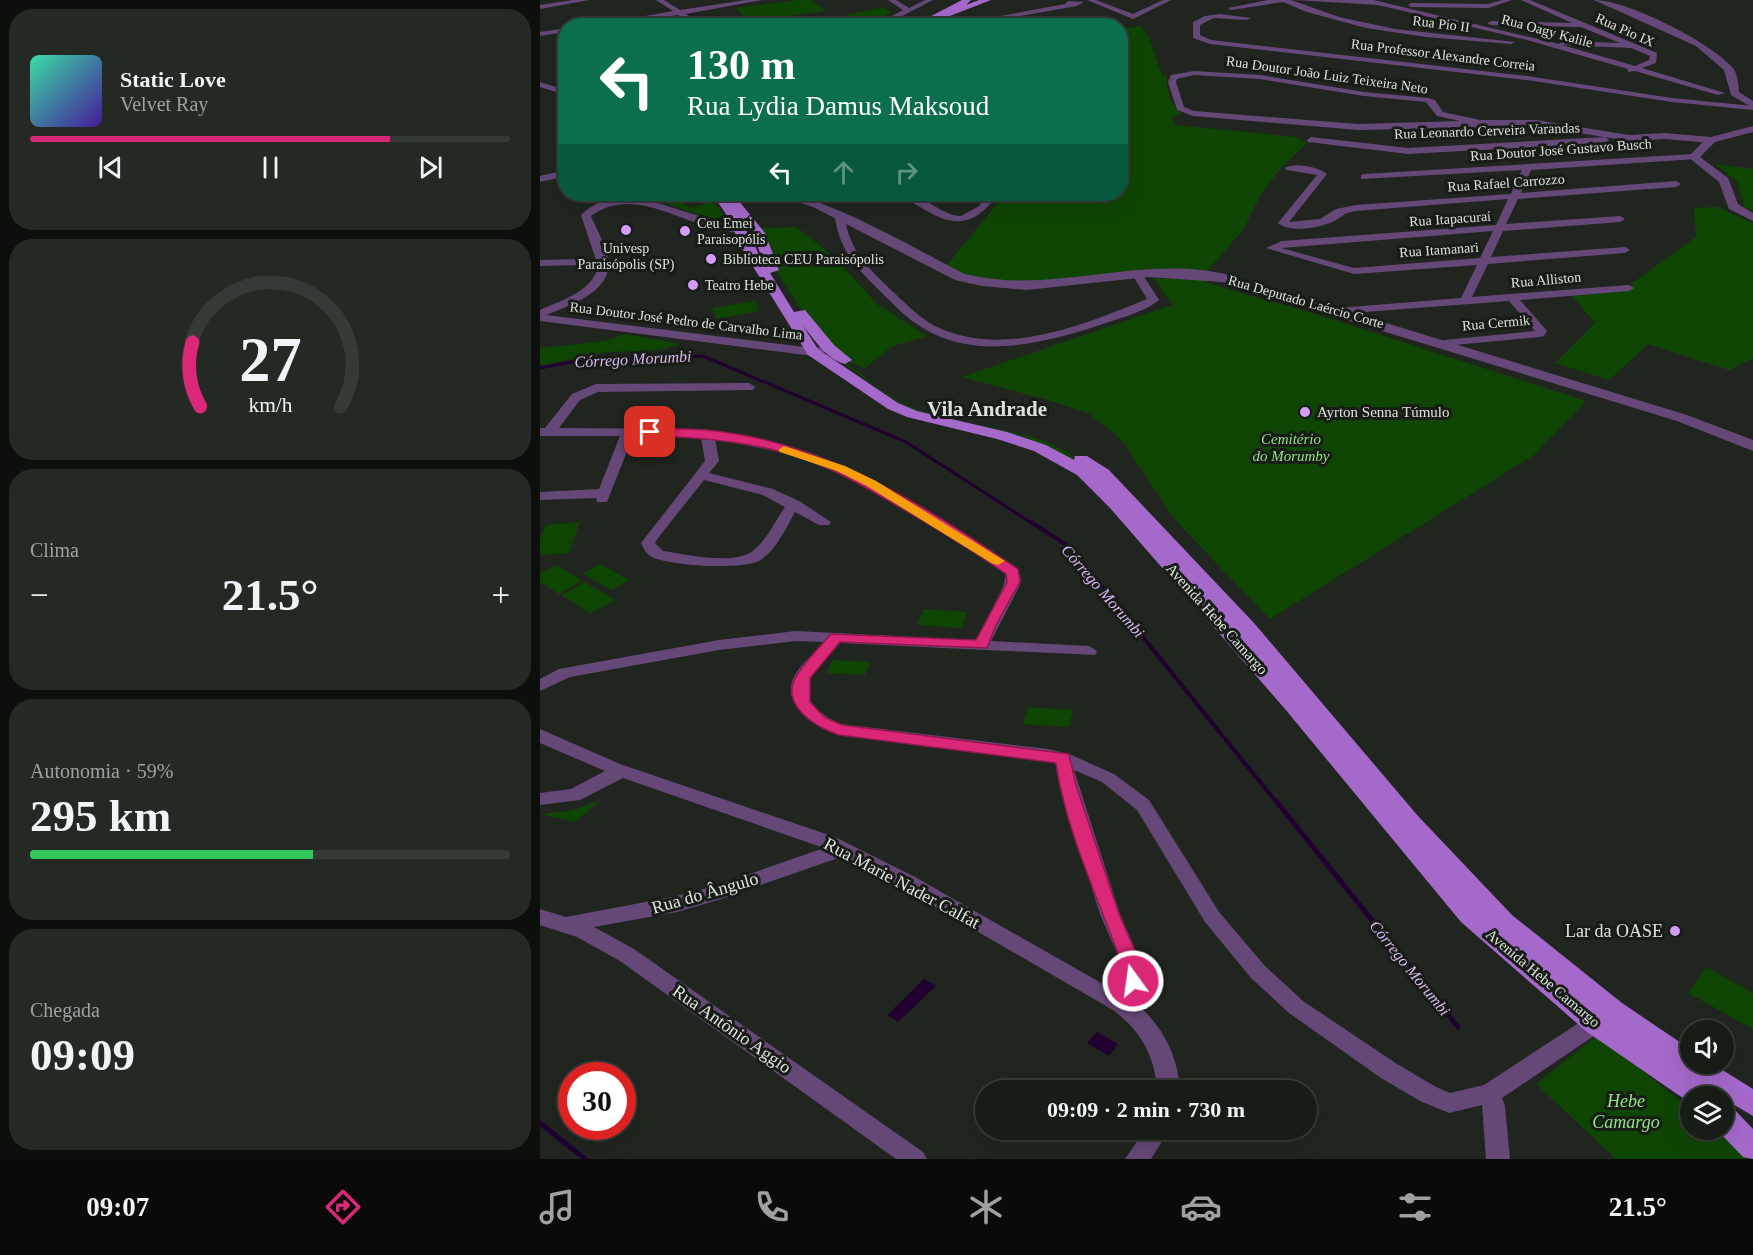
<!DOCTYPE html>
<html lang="pt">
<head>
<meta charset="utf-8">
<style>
	:root { --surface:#181c17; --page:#252924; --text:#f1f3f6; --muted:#9fa1a1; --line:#363a36; --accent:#db2777 }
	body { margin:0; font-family:Georgia,serif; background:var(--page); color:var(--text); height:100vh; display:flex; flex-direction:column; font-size:22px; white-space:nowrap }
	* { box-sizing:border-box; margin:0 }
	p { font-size:20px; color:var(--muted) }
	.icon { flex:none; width:33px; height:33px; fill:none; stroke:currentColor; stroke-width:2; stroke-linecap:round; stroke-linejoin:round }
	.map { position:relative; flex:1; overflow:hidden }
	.drawer { display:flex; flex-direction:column; gap:9px; padding:9px; background:#0d0f0d; width:540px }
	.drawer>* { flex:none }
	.hud { position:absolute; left:18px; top:18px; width:570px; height:183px; border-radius:24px; box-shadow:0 6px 24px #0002,0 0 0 2px var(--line); background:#0b6e4f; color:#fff; overflow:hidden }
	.fabs { position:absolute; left:1140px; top:1020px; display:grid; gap:12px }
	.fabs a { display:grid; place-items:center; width:54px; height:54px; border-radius:50%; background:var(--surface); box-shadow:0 6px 24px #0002,0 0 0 2px var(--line); font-size:30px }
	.speed { position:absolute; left:18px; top:1062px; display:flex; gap:12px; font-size:30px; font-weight:700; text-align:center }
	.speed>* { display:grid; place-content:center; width:78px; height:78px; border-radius:50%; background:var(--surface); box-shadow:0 6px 24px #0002,0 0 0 2px var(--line); line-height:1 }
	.speed .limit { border:9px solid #d22; background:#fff; color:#111 }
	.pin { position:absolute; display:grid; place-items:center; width:51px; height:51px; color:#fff; margin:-26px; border-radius:12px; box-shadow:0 3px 9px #0006 }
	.me { position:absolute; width:66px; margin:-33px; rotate:346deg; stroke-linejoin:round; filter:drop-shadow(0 0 4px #0008) }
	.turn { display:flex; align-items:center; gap:21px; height:126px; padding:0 30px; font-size:27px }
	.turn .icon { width:78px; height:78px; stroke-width:2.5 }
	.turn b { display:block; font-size:42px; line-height:51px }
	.lanes { display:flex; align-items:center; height:57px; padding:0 30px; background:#0003; justify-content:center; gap:30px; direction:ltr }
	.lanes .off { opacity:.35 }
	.big { font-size:45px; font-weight:700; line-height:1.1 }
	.drawer .widget { flex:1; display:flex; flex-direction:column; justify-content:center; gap:9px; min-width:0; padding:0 21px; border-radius:24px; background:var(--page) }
	.drawer .dial { align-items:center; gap:0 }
	.dial svg { height:156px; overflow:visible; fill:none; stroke:var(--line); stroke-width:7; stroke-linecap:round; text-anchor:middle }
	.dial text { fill:var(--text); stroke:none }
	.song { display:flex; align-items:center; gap:18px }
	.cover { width:72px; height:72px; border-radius:9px; background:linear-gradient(135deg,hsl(160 70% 55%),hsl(260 70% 35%)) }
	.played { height:6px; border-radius:3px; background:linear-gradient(90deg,var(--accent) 75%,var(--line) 75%) }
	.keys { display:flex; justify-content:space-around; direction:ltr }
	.heat { display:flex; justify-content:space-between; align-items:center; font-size:33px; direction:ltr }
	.charge { height:9px; border-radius:4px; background:linear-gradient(90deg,#34c759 59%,var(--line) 0) }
	.trip { position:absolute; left:435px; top:1080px; width:342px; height:60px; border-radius:30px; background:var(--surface); box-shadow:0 6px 24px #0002,0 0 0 2px var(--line); font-weight:700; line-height:60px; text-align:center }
	.tab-bar { display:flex; height:96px; justify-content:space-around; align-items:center; background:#0a0b09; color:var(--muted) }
	.tab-bar .icon { width:42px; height:42px }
	.tab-bar .current { color:var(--accent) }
	.tab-bar b { font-size:27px; color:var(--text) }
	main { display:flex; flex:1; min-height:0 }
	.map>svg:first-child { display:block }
</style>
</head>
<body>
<main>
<section class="drawer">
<div class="widget">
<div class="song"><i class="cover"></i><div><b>Static Love</b><p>Velvet Ray</p></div></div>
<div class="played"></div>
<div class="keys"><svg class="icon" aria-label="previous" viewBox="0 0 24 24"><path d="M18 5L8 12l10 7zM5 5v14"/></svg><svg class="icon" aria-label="pause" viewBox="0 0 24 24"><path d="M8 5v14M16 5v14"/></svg><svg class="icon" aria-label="next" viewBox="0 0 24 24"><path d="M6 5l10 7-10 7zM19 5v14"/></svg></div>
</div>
<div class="widget dial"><svg viewBox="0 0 100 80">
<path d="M14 69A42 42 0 1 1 86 69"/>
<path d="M14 69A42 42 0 0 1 10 36" stroke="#db2777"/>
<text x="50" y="56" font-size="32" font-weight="700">27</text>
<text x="50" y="72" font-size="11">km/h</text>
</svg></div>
<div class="widget"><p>Clima</p>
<div class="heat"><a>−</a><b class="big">21.5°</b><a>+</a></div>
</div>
<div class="widget"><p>Autonomia · 59%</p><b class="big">295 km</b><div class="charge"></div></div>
<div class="widget"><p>Chegada</p><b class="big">09:09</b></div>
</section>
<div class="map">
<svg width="1213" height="1159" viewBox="0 0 1213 1159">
	<rect width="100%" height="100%" fill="#20251f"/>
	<path fill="#0f4503" d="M 257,0 L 270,0 L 286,11 L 211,21 L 195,8 Z
		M 343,7 L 352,12 L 329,25 L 301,25 L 314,24 L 312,21 L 261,25 Z
		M 601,26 C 613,39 615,59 622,75 L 627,76 C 625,86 632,108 642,114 L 632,116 L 635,125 L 756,137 L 767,143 L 740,169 L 721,194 L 703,230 L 667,271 L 663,280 L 670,284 L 779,315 L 1046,401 L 994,455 L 730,619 L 636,521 L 581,439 L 548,413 L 511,401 L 422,377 L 632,305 L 614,278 L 647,279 L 653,272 L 493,283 L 432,278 L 406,266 L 465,194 L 580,194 L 581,29 Z
		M 1175,164 L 1213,169 L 1213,212 L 1204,206 L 1197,181 Z
		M 92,194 L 132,198 L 151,208 L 164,204 L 146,194 L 165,194 L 179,208 L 184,217 L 171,219 L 118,201 L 97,197 Z
		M 1177,207 L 1213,223 L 1213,358 L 1189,370 L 1108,344 L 1069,380 L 1015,363 L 1055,323 L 1028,291 L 1087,287 L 1156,237 L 1154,208 Z
		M 256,227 L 292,255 L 338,305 L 387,336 L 351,347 L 325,368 L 298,357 C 324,375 349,398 378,410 C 419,428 513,428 541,465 L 512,448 L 481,436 L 379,413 L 349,396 L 288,352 L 221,247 L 222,228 Z
		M 214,301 L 219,311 L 177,319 L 172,308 Z
		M 84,334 L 141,344 L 119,350 L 69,352 L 0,365 L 0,348 L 65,341 Z
		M 40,522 L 29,553 L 0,555 L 0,540 L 6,525 Z
		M 60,564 L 89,580 L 71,590 L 43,574 Z
		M 15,565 L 42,581 L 19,594 L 0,582 L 0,573 Z
		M 45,582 L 75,600 L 50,613 L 21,595 Z
		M 383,609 L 427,612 L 422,628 L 377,625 Z
		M 292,660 L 330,662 L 325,675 L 287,673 Z
		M 488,707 L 533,710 L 529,727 L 483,724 Z
		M 61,800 L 35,822 L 0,814 L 30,811 Z
		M 1166,967 L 1213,993 L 1213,1029 L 1148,993 Z
		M 1058,1035 L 1150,1109 L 1150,1130 L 1176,1130 L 1202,1150 L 1208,1159 L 1076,1159 L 996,1084 Z"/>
	<path fill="#210031" d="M 384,979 L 396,986 L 358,1022 L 347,1015 Z
		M 557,1032 L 578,1044 L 569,1056 L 547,1043 Z"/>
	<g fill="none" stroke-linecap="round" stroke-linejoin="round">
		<path stroke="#210031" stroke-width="3" d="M 0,368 L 37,361 L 163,356 L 366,442 L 493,524"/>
		<path stroke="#210031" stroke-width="4" d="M 491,522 L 530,547 L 737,803"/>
		<path stroke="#210031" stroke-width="5" d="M 736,801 L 918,1027
			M 0,1123 L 45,1159"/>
		<path fill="#654877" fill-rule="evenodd" d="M 33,0 L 49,0 L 0,9 L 0,5 Z
			M 116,0 L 124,0 L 140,10 L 206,0 L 222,0 L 146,14 L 164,26 L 155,26 L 138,15 L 70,26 L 50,26 L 133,11 Z
			M 348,0 L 356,0 L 369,8 L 385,0 L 393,0 L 343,26 L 333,26 L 363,10 Z
			M 547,0 L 556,0 L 593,14 L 623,0 L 631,0 L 593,19 Z
			M 728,0 L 751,0 L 799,17 L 855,29 L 975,42 L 971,44 L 886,37 L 826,28 L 767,12 L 743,2 L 691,10 L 688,8 Z
			M 754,0 L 833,0 L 1019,44 L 1022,41 L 1080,43 L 1041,27 L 951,25 L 947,23 L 951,21 L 1032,23 L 981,0 L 990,0 L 1117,53 L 1116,63 L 1102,68 L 1185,93 L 1178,95 L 1095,71 L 1088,72 L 1088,69 L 987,40 L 838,5 ZM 1022,45 L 1091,48 L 1110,56 L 1109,60 L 1095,66 Z
			M 962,0 L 972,0 L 948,8 L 871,7 L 868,5 L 871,3 L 948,4 Z
			M 528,1 L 544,2 L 537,6 L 424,26 L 406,26 L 525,4 Z
			M 681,14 L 711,18 L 707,20 L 674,18 L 660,25 L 660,35 L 671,40 L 987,76 L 1132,98 L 1213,106 L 1213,110 L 1132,102 L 987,80 L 670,44 L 653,38 L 653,22 L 665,16 Z
			M 26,28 L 26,32 L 0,36 L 0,32 Z
			M 654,71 L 720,75 L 824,92 L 888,98 L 895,100 L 903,112 L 940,120 L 996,120 L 1089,135 L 1125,133 L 1171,137 L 1175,140 L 1171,143 L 1125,139 L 1089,141 L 996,126 L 818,130 L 653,116 L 637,110 L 628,82 L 631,75 ZM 654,75 L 720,79 L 824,96 L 886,102 L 897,116 L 920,121 L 818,124 L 654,111 L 644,107 L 636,82 L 637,79 Z
			M 0,82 L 26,90 L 26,95 L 0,87 Z
			M 771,137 L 868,148 L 1065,137 L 1069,140 L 1065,143 L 868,154 L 768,142 L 767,140 Z
			M 1153,154 L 1156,155 L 1156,159 L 991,170 L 981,193 L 1136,181 L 1141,184 L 1136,187 L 978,199 L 966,224 L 1080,216 L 1085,219 L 1080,222 L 963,231 L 951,257 L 1085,247 L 1090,250 L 1085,253 L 948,264 L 932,297 L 1089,285 L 1094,288 L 1089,291 L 980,300 L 1007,331 L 1004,336 L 1000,337 L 904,346 L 898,343 L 904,340 L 995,331 L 969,301 L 798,314 L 792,311 L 798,308 L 921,298 L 937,265 L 814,274 L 726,248 L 742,241 L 956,225 L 968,199 L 816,211 C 802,213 802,218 790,223 C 777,228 750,233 738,223 L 777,175 L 747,170 L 745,168 C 755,162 778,167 787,174 L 749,222 L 780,219 L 796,209 L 816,205 L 971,194 L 982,170 L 821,179 L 821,175 L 824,174 ZM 953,231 L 940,258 L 814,268 L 741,248 Z
			M 26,170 L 26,176 L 0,182 L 0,176 Z
			M 361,194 C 383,192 399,215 421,216 L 439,206 L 448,194 L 458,194 C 436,224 418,229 385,210 C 377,205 368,200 361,194 Z
			M 88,197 L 121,204 L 207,231 L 202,234 C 187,231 172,228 157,223 C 121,211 86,191 51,216 C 57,231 71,253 68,269 C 65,294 26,307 6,315 L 273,348 L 293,346 L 293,350 L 273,356 L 0,321 L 0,310 C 20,301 50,292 57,270 L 41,265 L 0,266 L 0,260 L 41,259 L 57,263 L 41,215 C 54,202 70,198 88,197 Z
			M 300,213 L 305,216 C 308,248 327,267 349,288 C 363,301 378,317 395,326 C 462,359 543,325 607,299 L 592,274 L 597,271 L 601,272 L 619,300 C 605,312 577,319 560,325 C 505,343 436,361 383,328 C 366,318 352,303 338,289 C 316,268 298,247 295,216 Z
			M 209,383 L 215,387 L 213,390 L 58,392 L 40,400 L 19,428 L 166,429 L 272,453 L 336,481 L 431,537 L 478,569 L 481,579 L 479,587 L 451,641 L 549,646 L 557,651 L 555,655 L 300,643 C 291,653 275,667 270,679 C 261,702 284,717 301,724 L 508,749 L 529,754 L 574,774 L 609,800 L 679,912 L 725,966 L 763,1001 L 857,1064 L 896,1087 L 910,1093 L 944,1085 L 1054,1013 L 1062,1010 L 1070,1013 L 1073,1019 L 1070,1025 L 962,1098 L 965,1106 L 970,1159 L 946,1159 L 942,1105 L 909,1113 L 880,1101 L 841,1078 L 749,1013 L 711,978 L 665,922 L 597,810 L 562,782 L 534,770 L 580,914 L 603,967 L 601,990 L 594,1002 C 620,1022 640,1057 639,1090 L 617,1090 C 615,1056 601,1031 573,1010 L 361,887 L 301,857 L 178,900 L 137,912 L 54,927 L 94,949 L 383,1152 L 387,1159 L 356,1159 L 80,961 L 37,937 L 0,925 L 0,909 L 26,917 L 137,896 L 175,886 L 284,848 L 83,778 L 40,800 L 0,805 L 0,793 L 31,789 L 65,771 L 0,743 L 0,729 L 80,764 L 295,837 L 375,877 L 577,992 L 581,988 L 583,967 L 560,914 L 519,785 L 515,762 L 299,735 C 276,728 238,704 255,675 C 262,663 274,653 284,642 L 256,641 L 179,650 L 30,677 L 0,691 L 0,679 L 19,669 L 179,640 L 256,631 L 436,640 L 463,587 L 466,574 C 402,530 337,487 265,460 C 237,449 204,446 175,439 L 179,461 L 169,473 L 233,489 L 259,501 L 291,522 L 289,525 L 279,525 L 255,512 C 246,528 236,551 219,561 C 201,570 131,566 112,557 C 106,554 104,549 101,543 L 165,461 L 161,437 L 93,436 L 67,502 L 57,502 L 56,498 L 0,500 L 0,492 L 59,489 L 80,436 L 0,436 L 0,428 L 5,428 L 32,394 L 56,384 ZM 164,480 L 223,495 L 245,507 C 235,521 228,538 215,549 C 196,567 146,554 123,551 L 115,543 L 118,538 Z
			M 605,1130 L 629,1130 L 611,1159 L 585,1159 Z"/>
		<path fill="#654877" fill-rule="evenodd" d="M 1054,0 C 1087,0 1168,41 1191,66 C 1198,73 1198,82 1199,92 L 1213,101 L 1213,108 L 1191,95 L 1184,70 L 1156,46 Z
			M 1213,126 L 1213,132 L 1175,142 L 1160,157 L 1188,178 L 1198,204 L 1213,213 L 1213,221 L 1189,209 L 1179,182 L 1148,157 L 1167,138 Z
			M 235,194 C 275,189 384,254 425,274 C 512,296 601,253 689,275 L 1147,415 L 1213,440 L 1213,451 L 1137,421 L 682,282 L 608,277 L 486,290 L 442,286 L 415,280 L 273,207 Z"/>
		<path fill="#a569cb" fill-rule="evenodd" d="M 422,0 L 431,0 L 426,5 L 439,0 L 451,0 L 384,26 L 372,26 Z
			M 172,194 L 183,194 L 185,196 L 194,195 L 225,233 L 239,270 L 230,273 L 254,312 L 265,310 L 294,345 L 312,360 L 305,364 C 287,360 274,339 263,326 L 278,349 L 358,403 L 377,411 L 467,432 L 506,445 L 534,460 L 535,456 L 547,456 L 569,470 L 714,623 L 878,816 L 972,915 L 1082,1003 L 1150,1049 L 1150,1064 L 1173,1064 L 1213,1089 L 1213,1116 L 1174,1093 L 1175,1096 L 1150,1096 L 1150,1103 L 1047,1032 L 921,922 L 745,709 L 570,508 L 537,475 L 494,451 L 457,439 L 367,417 L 348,409 L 268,355 L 204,252 L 186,214 ZM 200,217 L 213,234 L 225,266 Z
			M 1184,1106 L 1194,1109 L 1213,1129 L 1213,1159 L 1203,1157 L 1177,1130 L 1184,1130 Z"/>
	</g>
	<path fill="#db2777" stroke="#8e194d" stroke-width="1.5" d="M 106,430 C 118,427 133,429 147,429 C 269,432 380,502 478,569 L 480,582 L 456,625 L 447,648 L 300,642 L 270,678 L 270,702 L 284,717 L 302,725 L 529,754 L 536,785 L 579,914 L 602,967 L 603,981 L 600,986 L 593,988 L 587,986 C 583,979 585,972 582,964 C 558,898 526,832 516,763 L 299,735 C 276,728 238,704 257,675 C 266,660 280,647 291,634 L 436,640 L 467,582 L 466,574 C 428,547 389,524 349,501 C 321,485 294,469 263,458 C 213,442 162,437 110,436 L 106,434 Z"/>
	<path fill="#f59e0b" d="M 244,446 L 305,466 L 336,481 L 465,561 L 458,565 L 453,564 L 327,486 L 297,471 L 240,452 L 238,450 Z"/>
	<g fill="#d59cfb" stroke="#171c16" stroke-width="2">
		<circle cx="86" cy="230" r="6"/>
		<circle cx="145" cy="231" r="6"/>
		<circle cx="171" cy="259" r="6"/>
		<circle cx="153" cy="285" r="6"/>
		<circle cx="765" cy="412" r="6"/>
		<circle cx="1135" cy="931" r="6"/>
	</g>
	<g text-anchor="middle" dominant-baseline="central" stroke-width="6" stroke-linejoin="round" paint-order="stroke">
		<g font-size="14" fill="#dfe3de" stroke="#171c16">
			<text transform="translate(901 24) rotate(7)">Rua Pio II</text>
			<text transform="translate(1085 30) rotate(24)">Rua Pio IX</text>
			<text transform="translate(1007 31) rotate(15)">Rua Oagy Kalile</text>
			<text transform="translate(903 55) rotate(7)">Rua Professor Alexandre Correia</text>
			<text transform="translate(787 75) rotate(8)">Rua Doutor João Luiz Teixeira Neto</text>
			<text transform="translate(947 131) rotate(-2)">Rua Leonardo Cerveira Varandas</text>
			<text transform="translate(1021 150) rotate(-4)">Rua Doutor José Gustavo Busch</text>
			<text transform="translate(966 183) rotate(-4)">Rua Rafael Carrozzo</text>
			<text transform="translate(910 219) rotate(-4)">Rua Itapacuraí</text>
			<text transform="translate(899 250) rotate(-4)">Rua Itamanari</text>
			<text transform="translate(1006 280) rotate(-5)">Rua Alliston</text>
			<text transform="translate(766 302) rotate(16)">Rua Deputado Laércio Corte</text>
			<text transform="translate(146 321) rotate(7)">Rua Doutor José Pedro de Carvalho Lima</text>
			<text transform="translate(956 323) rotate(-5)">Rua Cermik</text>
		</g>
		<g font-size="14" fill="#dfe3de" stroke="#171c16" text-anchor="start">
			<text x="157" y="223">Ceu Emei<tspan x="157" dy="16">Paraisopólis</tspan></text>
			<text x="86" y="248" text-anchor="middle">Univesp<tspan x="86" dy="16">Paraisópolis (SP)</tspan></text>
			<text x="183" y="259">Biblioteca CEU Paraisópolis</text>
			<text x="165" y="285">Teatro Hebe</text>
		</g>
		<g font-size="15" fill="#dfe3de" stroke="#171c16" text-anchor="start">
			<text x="777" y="412">Ayrton Senna Túmulo</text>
		</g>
		<g font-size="15" font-style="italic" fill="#94e485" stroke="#171c16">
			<text x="751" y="439">Cemitério<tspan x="751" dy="17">do Morumby</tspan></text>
		</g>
		<g font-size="15" fill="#dfe3de" stroke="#171c16">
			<text transform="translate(677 619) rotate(48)">Avenida Hebe Camargo</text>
			<text transform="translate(1003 978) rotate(40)">Avenida Hebe Camargo</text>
		</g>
		<g font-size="16" font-style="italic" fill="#dab7f3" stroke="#171c16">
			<text transform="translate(93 359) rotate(-3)">Córrego Morumbi</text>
			<text transform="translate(563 591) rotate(49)">Córrego Morumbi</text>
			<text transform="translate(870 968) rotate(51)">Córrego Morumbi</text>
		</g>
		<g font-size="18" fill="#dfe3de" stroke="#171c16">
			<text transform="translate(362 883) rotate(28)">Rua Marie Nader Calfat</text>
			<text transform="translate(165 893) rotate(-16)">Rua do Ângulo</text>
			<text transform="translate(192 1029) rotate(35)">Rua Antônio Aggio</text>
		</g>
		<g font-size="18" fill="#dfe3de" stroke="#171c16" text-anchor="end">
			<text x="1123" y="931">Lar da OASE</text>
		</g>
		<g font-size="18" font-style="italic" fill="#94e485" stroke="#171c16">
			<text x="1086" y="1101">Hebe<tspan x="1086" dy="21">Camargo</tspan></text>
		</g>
		<g font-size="21" font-weight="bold" fill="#dbe2d9" stroke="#171c16">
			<text x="447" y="409">Vila Andrade</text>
		</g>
	</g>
</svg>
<div class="fabs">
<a><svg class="icon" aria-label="sound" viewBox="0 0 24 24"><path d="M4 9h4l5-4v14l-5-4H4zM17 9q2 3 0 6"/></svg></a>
<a><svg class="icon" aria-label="layers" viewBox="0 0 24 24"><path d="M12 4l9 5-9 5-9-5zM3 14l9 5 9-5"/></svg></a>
</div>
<div class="speed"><div class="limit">30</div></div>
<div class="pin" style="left:110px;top:432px;background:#d93025"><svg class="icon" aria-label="arrive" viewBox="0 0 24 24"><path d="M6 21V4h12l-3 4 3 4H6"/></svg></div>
<svg class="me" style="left:593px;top:981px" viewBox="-20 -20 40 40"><circle r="17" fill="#db2777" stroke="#fff" stroke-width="3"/><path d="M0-11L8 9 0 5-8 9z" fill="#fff"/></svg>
<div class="trip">09:09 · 2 min · 730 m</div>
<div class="hud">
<div class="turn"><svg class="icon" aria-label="left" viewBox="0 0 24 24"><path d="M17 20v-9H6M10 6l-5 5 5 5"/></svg><div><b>130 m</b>Rua Lydia Damus Maksoud</div></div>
<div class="lanes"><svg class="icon" aria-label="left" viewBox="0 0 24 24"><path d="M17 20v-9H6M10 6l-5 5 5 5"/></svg><svg class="icon off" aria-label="ahead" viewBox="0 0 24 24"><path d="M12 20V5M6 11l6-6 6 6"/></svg><svg class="icon off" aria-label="right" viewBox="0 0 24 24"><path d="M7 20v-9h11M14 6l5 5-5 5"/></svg></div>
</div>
</div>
</main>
<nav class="tab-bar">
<b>09:07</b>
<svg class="icon current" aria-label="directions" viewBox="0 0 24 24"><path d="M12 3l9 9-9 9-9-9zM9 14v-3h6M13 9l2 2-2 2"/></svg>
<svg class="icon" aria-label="music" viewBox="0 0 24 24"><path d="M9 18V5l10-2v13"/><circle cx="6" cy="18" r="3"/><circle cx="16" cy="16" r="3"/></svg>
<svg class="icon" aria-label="phone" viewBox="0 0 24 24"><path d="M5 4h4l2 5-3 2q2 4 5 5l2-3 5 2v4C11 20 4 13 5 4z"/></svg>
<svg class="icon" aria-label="climate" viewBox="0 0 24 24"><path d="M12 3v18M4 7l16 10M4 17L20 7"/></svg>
<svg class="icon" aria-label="car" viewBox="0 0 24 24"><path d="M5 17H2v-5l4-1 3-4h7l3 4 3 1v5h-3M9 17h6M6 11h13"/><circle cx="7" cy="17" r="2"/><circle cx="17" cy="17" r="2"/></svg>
<svg class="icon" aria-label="filters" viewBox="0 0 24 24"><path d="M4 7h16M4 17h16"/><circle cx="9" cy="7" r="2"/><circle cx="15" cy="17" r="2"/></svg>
<b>21.5°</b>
</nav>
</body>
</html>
